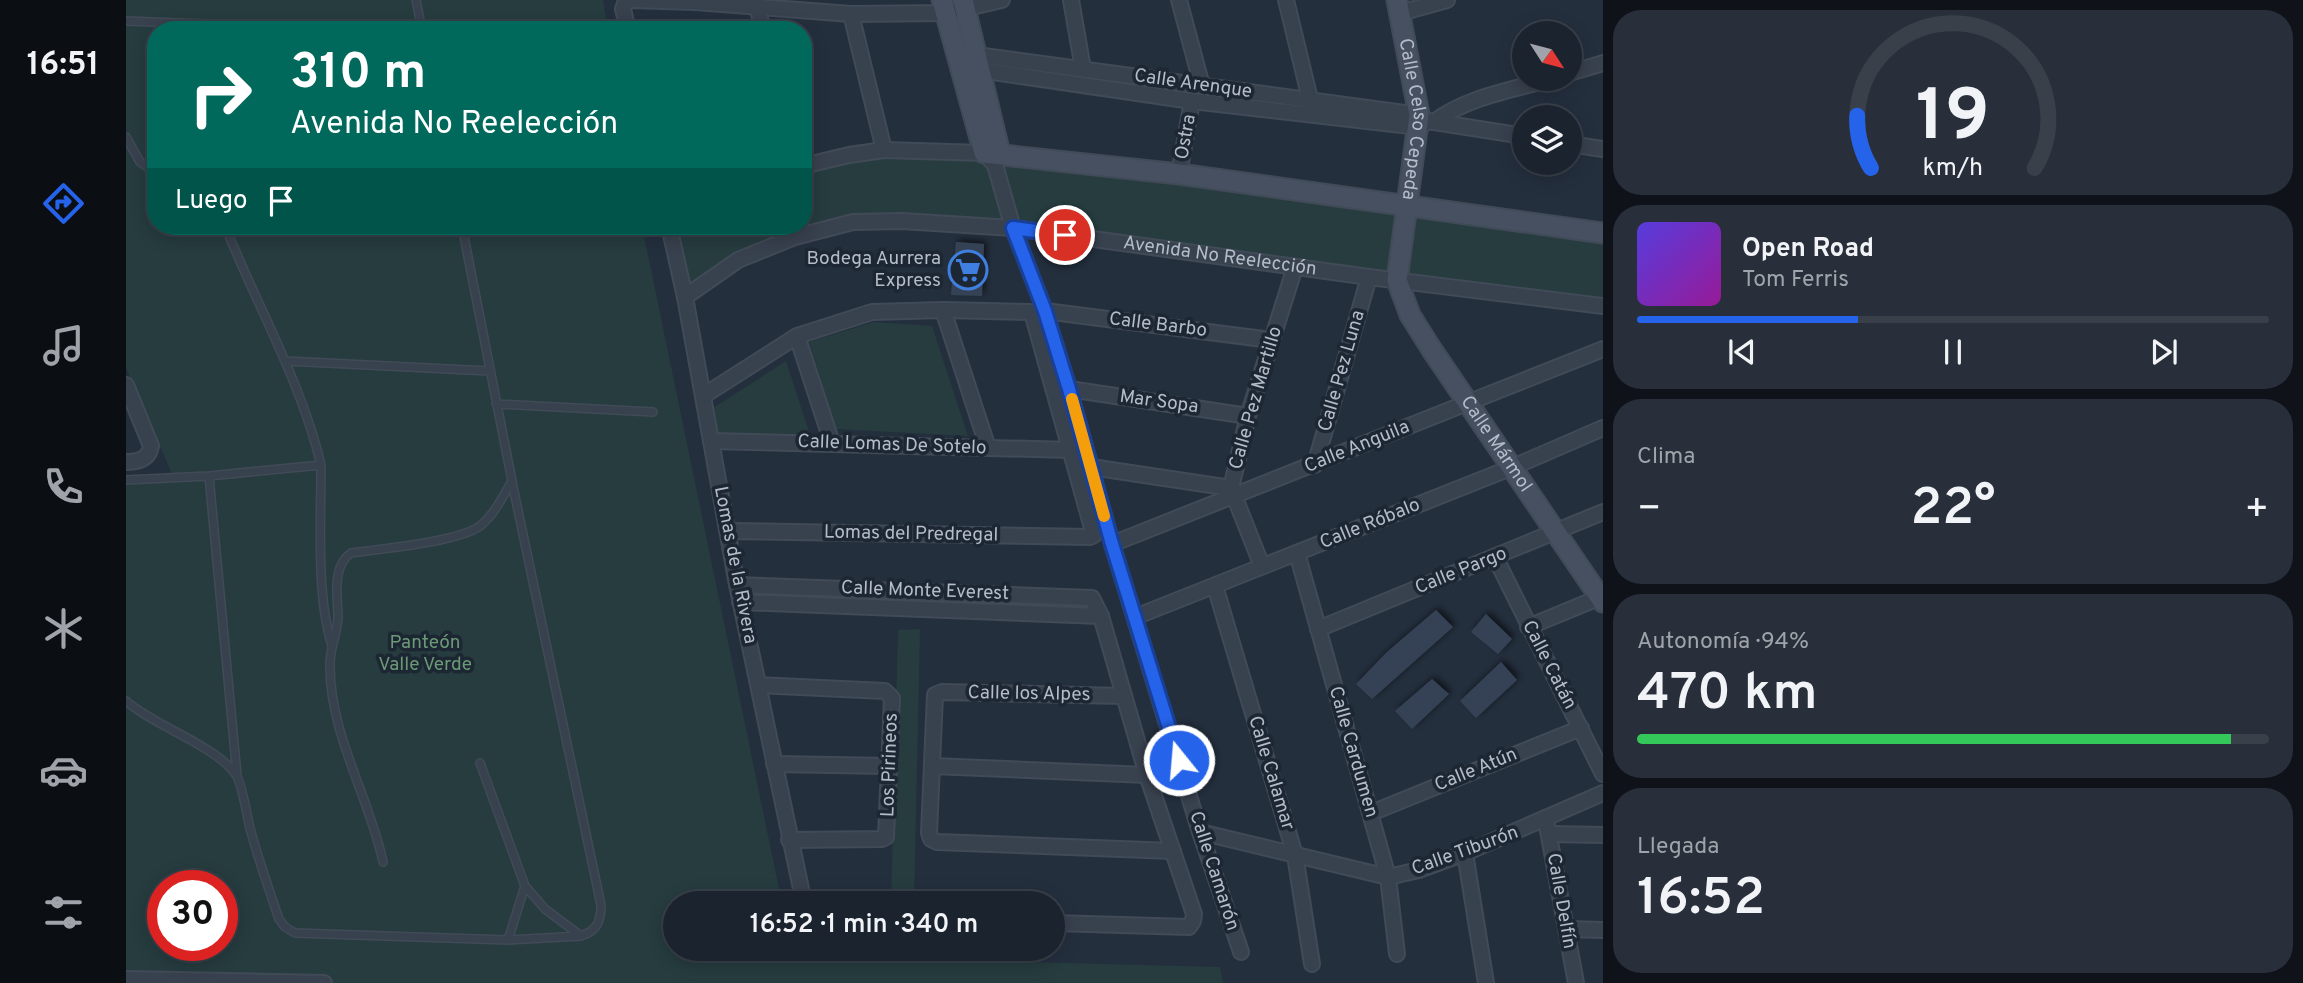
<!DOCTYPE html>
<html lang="es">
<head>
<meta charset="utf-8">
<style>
	:root { --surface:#1b232e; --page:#282f3a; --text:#f1f3f6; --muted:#a0a4aa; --line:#39404a; --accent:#2563eb }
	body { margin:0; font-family:Overpass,sans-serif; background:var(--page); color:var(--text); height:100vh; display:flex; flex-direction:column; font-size:26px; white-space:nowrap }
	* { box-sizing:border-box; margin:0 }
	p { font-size:23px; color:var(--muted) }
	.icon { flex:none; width:38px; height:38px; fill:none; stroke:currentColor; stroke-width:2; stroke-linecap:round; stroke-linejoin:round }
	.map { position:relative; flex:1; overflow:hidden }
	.drawer { display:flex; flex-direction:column; gap:10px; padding:10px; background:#0f1319; width:700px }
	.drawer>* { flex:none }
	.banner { position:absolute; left:21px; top:21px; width:665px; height:214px; border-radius:28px; box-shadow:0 4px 18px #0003,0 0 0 2px var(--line); background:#00695c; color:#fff; overflow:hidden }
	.needle { width:46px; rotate:126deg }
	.fabs { position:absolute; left:1386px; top:21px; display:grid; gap:14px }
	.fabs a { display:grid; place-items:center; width:70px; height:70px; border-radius:50%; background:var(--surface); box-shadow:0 4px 18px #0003,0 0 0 2px var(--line); font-size:35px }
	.speed { position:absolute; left:21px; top:870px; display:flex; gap:14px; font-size:35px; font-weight:700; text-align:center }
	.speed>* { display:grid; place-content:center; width:91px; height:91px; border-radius:50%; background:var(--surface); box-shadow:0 4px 18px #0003,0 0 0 2px var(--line); line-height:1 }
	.speed .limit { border:10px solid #d22; background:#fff; color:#111 }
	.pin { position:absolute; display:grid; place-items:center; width:60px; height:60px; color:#fff; margin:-30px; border:4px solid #fff; border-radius:50%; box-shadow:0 2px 7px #0007 }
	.me { position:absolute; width:77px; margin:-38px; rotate:343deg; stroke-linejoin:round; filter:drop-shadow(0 0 5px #0008) }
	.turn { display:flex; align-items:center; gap:24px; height:147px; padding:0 28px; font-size:32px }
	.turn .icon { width:91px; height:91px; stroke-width:2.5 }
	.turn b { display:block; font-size:49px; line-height:60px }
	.then { display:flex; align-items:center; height:66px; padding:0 28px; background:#0003; gap:14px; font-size:26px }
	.big { font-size:52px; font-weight:600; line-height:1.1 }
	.drawer .card { flex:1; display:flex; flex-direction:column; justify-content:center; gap:10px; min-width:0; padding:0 24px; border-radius:28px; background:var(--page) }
	.drawer .dial { align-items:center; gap:0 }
	.dial svg { height:182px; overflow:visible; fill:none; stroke:var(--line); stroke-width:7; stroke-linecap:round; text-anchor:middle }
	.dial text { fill:var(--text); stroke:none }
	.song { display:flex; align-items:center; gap:21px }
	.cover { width:84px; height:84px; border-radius:10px; background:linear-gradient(135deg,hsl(250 70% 55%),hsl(300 70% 35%)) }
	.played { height:7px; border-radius:4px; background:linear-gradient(90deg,var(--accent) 35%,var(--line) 35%) }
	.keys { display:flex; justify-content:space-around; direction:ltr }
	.heat { display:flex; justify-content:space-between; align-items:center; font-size:38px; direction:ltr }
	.charge { height:10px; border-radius:5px; background:linear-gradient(90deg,#34c759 94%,var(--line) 0) }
	.trip { position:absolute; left:537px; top:891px; width:402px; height:70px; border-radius:35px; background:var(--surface); box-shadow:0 4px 18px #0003,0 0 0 2px var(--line); font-weight:600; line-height:70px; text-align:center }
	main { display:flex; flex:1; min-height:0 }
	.dock { display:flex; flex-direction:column; width:126px; justify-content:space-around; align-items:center; background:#0b0e12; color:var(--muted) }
	.dock .icon { width:49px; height:49px }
	.dock .active { color:var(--accent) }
	.dock b { font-size:32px; color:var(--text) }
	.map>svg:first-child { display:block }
</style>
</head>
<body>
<main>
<nav class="dock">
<b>16:51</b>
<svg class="icon active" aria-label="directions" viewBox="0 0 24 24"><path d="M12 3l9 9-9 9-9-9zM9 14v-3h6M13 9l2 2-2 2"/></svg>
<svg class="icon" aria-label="music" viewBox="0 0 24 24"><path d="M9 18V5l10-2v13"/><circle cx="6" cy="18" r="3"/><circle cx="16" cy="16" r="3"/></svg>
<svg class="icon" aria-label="phone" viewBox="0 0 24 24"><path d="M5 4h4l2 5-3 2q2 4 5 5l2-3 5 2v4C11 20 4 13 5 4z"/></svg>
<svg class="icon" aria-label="climate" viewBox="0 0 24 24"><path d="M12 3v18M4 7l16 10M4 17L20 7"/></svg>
<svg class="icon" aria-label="car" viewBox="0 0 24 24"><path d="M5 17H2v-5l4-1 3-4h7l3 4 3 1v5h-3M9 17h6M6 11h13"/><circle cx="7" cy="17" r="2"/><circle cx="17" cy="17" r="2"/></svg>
<svg class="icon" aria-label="filters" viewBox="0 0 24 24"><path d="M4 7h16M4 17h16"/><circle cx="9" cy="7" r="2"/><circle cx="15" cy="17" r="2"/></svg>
</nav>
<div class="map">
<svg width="1477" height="983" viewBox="0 0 1477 983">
	<defs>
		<filter id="shadow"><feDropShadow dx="3" dy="-3" stdDeviation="3.5" flood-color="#0009"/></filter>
	</defs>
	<rect width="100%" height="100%" fill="#242f3e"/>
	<path fill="#263c3f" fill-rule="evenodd" d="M 0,0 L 477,0 L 482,30 L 30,30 L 30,226 L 516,226 L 656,903 L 550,903 L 550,948 L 666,948 L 667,956 L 1094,967 L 1097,983 L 0,983 L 0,478 L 47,476 L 0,368 ZM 37,886 L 96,886 L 96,945 L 37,945 Z
		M 758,150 L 874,154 L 1477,234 L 1477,307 L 776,221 L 669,237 L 559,297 L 548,226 L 677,226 L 677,166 Z
		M 748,322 L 806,326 L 842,436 L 710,429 L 683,342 Z
		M 660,361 L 685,438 L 591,439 L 584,410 Z
		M 794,629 L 788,903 L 765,903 L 772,630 Z"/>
	<path fill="#364354" filter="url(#shadow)" d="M 830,242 L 858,244 L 856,296 L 825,295 Z
		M 1310,610 L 1327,627 L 1246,699 L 1230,684 L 1261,652 Z
		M 1360,614 L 1386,639 L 1372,654 L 1345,632 Z
		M 1375,662 L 1391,680 L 1350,718 L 1334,701 Z
		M 1306,679 L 1323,694 L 1286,729 L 1269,711 Z"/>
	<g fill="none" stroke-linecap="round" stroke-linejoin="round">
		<defs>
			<path id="lane" d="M 290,0 L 296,30
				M 0,21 L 251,30
				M 0,137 L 14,162 L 30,173
				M 308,226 L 337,228 L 352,226
				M 160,361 L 363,371
				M 370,404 L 527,412
				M 195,465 C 195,520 190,595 206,646
				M 83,476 L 111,775
				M 0,480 L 83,476 L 195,465 C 175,381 131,306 99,226
				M 0,701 C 28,726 91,746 110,775 C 117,785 121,819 125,832 C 133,861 143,890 153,919 L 159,927 L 169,933 L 382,940 L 399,886
				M 354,763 L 399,886 L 419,909 L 455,936 C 471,931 475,921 475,905 L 386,482
				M 257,862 C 243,796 204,735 204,666 C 203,650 211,635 212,618 C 212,598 205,567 225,553 C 254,549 332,542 354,526 C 368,515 377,496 386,481 L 336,226
				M 382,940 L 455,936"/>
			<g id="street">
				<path d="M 945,0 L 957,69"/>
				<path d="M 1053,0 L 1076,86"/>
				<path d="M 1160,0 L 1184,99"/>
				<path d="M 631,6 L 637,30"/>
				<path d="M 1274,13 L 1321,0"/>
				<path d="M 725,14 L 758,150"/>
				<path d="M 502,30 L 497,9 L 499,3 L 505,0 L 569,2 L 725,14 L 819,13 L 876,0"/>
				<path d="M 843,54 L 1293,115 L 1302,121 L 1398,136"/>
				<path d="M 847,69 L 1066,101 L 1293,127 L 1298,124"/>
				<path d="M 1444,73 L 1477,63"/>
				<path d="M 1308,122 C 1341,97 1386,90 1425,79"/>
				<path d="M 1444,144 L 1477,149"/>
				<path d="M 677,166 L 723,155 L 758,150 L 858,153 L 869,165 L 887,228 L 919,311 L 943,389 L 986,544 L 1074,832 L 1115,952"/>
				<path d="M 1053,174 L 1066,101"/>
				<path d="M 543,226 L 559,297 L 611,585 L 678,903"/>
				<path id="s1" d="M 559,297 L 612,260 L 669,237 L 727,222 L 776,221 L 887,228 L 1243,277 L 1477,306"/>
				<path d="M 817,310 L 862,448"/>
				<path d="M 919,311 L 1145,340"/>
				<path d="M 671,336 L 706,443"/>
				<path d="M 0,385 L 25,446 C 23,459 12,462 0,462"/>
				<path d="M 943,389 L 1122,416"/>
				<path d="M 577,396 L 671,336 L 746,312 L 817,310 L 904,312 L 907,316 L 968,535 L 964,537 L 602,531"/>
				<path d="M 585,441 L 946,450"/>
				<path d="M 1189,465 L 1243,277"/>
				<path d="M 965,467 L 1105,488"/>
				<path d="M 986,544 L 1477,349"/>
				<path d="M 1171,553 L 1262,877 L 1271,954"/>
				<path d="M 1369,557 L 1477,774"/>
				<path d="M 1136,566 L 1105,488 L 1122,416 L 1169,267"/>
				<path d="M 611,585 L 966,598 L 975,616 L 1021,775 L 1068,914 L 1067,921 L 1063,927 L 928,923"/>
				<path d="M 1089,586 L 1169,855 L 1186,964"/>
				<path d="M 614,602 L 975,616"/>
				<path d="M 1009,617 L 1387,467 L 1477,428"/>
				<path d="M 1402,627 L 1477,596"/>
				<path d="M 1192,629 L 1477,512"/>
				<path d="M 633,685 L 759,691 L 766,698 L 760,837 L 756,839 L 663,840"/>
				<path d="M 998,696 L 816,692 L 809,695 L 803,833 L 805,839 L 811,842 L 1047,851"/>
				<path d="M 648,764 L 764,766"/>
				<path d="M 806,766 L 1021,775"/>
				<path d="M 1245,813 L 1455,728"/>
				<path d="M 1420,820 L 1450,983"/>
				<path d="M 1074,832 L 1262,877 L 1293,870 L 1339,853 L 1477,793"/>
				<path d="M 1423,834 L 1477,835"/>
				<path d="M 1339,853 L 1360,983"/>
				<path d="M 1440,929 L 1477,930"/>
				<path d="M 0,979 L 198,983"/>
			</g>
			<g id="secondary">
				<path d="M 816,0 L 858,153 L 1053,174 L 1477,233"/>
				<path d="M 837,0 L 874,154"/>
				<path id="s2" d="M 1271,0 L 1293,115 L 1271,280 L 1284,315 L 1306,350 L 1477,602"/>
			</g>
		</defs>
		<use href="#lane" stroke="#414a57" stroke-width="10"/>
		<use href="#street" stroke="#414a57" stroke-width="18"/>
		<use href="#secondary" stroke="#414a57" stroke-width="23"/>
		<use href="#lane" stroke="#38414e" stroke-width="7"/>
		<use href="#street" stroke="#38414e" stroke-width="14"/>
		<use href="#secondary" stroke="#465061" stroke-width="19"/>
	</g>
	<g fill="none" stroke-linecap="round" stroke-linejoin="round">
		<defs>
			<path id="route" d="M 939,235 L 887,228 L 919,311 L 943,389 L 986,544 L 1053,760"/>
		</defs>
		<use href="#route" stroke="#184099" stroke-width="18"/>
		<use href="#route" stroke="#2563eb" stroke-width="12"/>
		<path stroke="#f59e0b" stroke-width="12" d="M 946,399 L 978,516"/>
	</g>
	<defs>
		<symbol id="supermarket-ring" viewBox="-11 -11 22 22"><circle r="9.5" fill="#1d2633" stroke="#3f7fe0" stroke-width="1.5"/><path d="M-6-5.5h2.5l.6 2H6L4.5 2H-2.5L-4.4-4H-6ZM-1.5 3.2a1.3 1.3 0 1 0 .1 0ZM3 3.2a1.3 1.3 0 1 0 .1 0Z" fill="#3f7fe0"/></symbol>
	</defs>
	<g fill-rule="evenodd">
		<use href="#supermarket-ring" x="820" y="248" width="44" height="44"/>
	</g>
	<g text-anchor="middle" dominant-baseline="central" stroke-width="7" stroke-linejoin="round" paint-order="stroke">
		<g font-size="19" fill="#b4bcc9" stroke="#1d2633">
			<text transform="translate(1067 84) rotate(8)">Calle Arenque</text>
			<text stroke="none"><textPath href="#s2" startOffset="121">Calle Celso Cepeda</textPath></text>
			<text transform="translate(1060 137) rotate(-80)">Ostra</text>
			<text stroke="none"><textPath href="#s1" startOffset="555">Avenida No Reelección</textPath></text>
			<text transform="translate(1032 325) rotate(7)">Calle Barbo</text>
			<text transform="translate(1216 371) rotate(-74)">Calle Pez Luna</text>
			<text transform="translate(1130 398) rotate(-74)">Calle Pez Martillo</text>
			<text transform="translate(1033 402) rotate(8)">Mar Sopa</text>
			<text stroke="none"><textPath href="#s2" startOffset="476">Calle Mármol</textPath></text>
			<text transform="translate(766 445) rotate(2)">Calle Lomas De Sotelo</text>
			<text transform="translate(1231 447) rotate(-22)">Calle Anguila</text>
			<text transform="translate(1244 524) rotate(-22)">Calle Róbalo</text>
			<text transform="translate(785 534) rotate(1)">Lomas del Predregal</text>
			<text transform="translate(609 565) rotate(79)">Lomas de la Rivera</text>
			<text transform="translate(1335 571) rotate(-22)">Calle Pargo</text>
			<text transform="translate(799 591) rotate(2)">Calle Monte Everest</text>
			<text transform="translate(1423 665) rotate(63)">Calle Catán</text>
			<text transform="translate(903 694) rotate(1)">Calle los Alpes</text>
			<text transform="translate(1227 752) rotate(74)">Calle Cardumen</text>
			<text transform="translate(764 765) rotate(-88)">Los Pirineos</text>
			<text transform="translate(1350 770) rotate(-22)">Calle Atún</text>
			<text transform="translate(1145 773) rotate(73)">Calle Calamar</text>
			<text transform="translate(1339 851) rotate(-20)">Calle Tiburón</text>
			<text transform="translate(1088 871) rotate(72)">Calle Camarón</text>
			<text transform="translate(1435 901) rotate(80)">Calle Delfín</text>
		</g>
		<g font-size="19" fill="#b4bcc9" stroke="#1d2633" text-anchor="end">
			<text x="815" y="259">Bodega Aurrera<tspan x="815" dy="22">Express</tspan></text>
		</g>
		<g font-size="19" fill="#6b9a76" stroke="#1d2633">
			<text x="299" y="643">Panteón<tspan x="299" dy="22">Valle Verde</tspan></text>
		</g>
	</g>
</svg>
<div class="fabs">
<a><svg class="needle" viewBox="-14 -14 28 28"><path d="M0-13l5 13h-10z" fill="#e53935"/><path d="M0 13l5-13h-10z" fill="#a0a4aa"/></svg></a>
<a><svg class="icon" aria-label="layers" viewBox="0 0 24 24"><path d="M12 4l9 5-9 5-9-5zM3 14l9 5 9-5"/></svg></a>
</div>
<div class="speed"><div class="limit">30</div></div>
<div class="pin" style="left:939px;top:235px;background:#d93025"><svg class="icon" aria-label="arrive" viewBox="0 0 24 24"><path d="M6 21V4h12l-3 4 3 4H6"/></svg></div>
<svg class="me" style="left:1053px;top:760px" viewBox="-20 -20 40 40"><circle r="17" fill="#2563eb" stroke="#fff" stroke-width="3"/><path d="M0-11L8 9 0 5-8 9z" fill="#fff"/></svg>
<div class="trip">16:52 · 1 min · 340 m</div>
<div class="banner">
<div class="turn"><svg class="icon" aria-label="right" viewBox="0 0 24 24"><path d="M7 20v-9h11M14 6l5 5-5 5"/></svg><div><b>310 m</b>Avenida No Reelección</div></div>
<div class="then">Luego<svg class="icon" aria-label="arrive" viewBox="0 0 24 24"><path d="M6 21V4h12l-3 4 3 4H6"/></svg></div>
</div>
</div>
<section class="drawer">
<div class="card dial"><svg viewBox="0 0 100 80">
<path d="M14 69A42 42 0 1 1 86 69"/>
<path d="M14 69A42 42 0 0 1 8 46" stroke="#2563eb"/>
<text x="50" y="56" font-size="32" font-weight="700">19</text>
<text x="50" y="72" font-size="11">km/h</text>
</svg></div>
<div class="card">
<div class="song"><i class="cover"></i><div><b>Open Road</b><p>Tom Ferris</p></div></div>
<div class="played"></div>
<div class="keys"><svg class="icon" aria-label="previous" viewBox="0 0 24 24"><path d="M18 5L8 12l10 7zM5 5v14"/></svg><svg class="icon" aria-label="pause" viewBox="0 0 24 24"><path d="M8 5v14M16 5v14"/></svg><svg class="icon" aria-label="next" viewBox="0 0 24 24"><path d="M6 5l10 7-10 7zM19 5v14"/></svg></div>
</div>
<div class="card"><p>Clima</p>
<div class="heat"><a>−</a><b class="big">22°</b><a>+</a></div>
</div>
<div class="card"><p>Autonomía · 94%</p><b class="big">470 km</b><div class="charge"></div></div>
<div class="card"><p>Llegada</p><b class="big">16:52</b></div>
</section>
</main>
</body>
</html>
